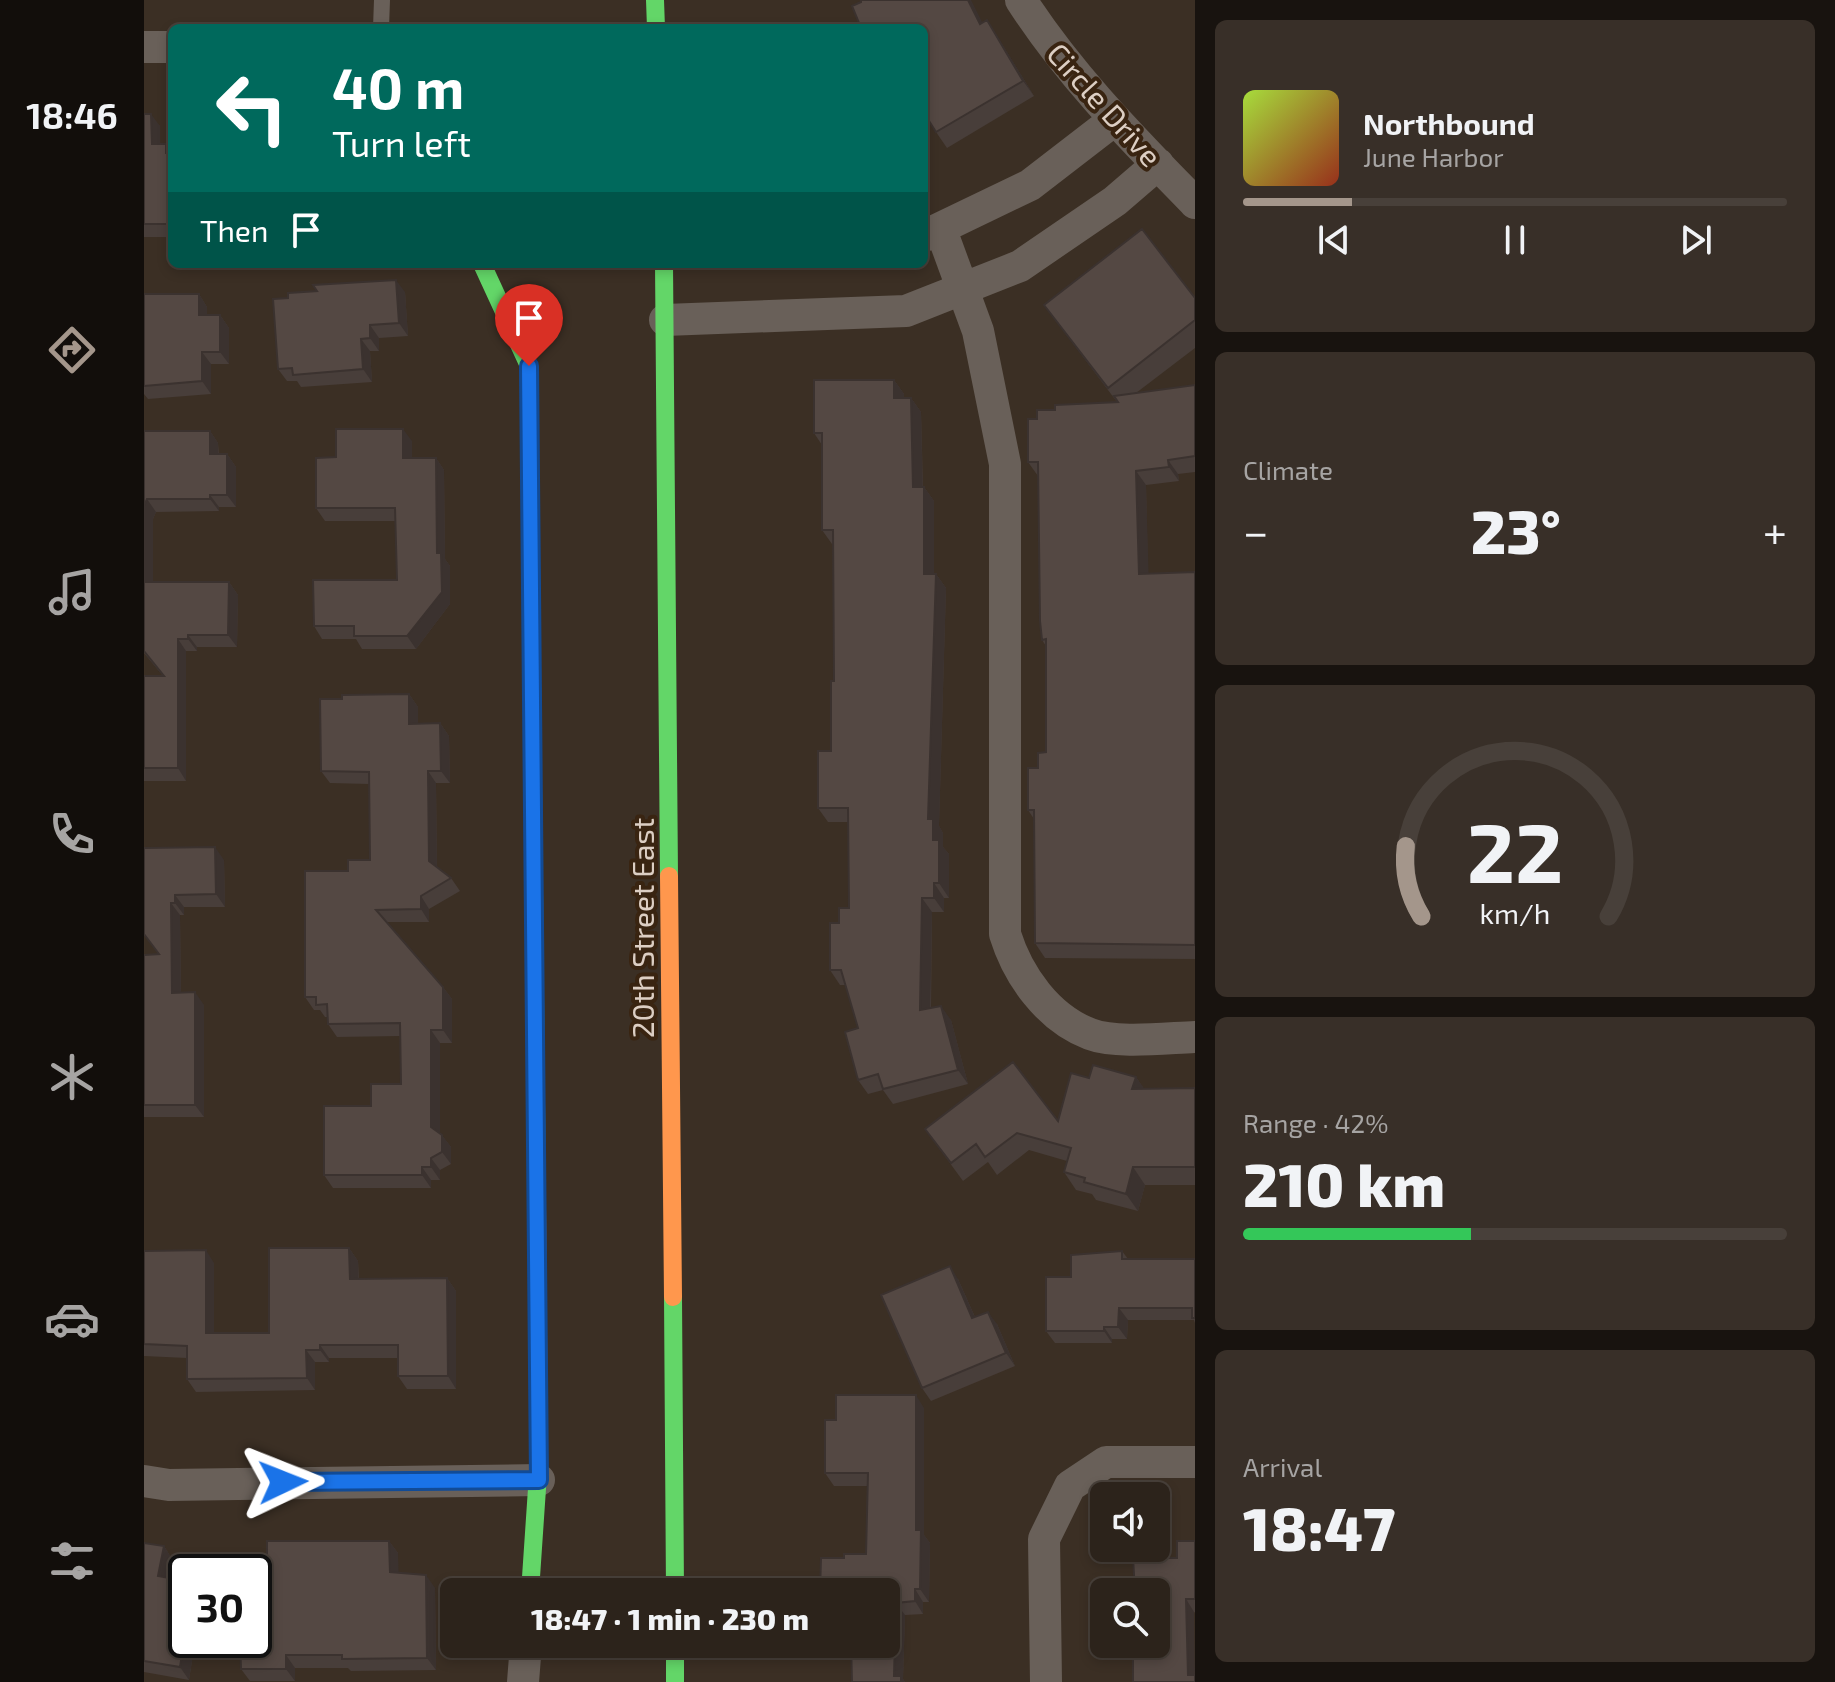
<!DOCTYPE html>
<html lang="en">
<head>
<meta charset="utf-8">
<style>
	:root { --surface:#2c231b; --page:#382f28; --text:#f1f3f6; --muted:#a6a4a3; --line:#48403a; --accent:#a4968b }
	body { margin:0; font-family:"Exo 2",sans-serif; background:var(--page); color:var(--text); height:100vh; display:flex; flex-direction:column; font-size:30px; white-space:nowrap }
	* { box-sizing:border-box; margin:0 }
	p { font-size:26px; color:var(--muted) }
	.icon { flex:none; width:44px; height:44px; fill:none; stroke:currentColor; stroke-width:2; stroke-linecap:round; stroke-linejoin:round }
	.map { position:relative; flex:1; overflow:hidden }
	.sheet { display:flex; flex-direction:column; gap:20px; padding:20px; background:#18130f; width:640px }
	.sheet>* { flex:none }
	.hud { position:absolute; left:24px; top:24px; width:760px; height:244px; border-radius:12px; box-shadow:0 4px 12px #0003,0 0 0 2px var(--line); background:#00695c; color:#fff; overflow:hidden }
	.fabs { position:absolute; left:946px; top:1482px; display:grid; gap:16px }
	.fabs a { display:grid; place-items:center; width:80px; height:80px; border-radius:12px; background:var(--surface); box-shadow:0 4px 12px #0003,0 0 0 2px var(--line); font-size:40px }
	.speed { position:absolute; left:24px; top:1554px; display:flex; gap:16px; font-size:40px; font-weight:700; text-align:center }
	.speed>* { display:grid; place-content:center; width:104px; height:104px; border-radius:50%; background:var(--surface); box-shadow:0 4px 12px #0003,0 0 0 2px var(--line); line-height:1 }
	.speed .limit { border:4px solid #111; border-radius:12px; background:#fff; color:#111 }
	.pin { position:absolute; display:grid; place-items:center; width:68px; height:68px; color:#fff; margin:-82px -34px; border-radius:50% 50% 50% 0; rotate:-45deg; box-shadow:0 0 8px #0007 }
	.pin .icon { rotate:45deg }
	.me { position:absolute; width:88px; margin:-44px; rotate:88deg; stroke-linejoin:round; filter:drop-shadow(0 0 6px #0008) }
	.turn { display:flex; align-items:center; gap:28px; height:168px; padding:0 32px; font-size:36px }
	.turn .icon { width:104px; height:104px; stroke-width:2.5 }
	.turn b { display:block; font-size:56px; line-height:68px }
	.then { display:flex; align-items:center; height:76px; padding:0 32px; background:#0003; gap:16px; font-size:30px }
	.big { font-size:60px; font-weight:800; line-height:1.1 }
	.sheet .tile { flex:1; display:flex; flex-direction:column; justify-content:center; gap:12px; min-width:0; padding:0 28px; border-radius:12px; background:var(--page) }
	.sheet .dial { align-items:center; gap:0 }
	.dial svg { height:208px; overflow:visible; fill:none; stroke:var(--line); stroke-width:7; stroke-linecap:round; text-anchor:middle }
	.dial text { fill:var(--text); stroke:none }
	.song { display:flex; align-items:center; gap:24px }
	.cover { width:96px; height:96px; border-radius:12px; background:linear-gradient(135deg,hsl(80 70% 55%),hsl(10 70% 35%)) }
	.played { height:8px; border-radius:4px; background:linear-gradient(90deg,var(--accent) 20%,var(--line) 20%) }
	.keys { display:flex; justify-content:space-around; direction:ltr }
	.heat { display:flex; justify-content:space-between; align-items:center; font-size:44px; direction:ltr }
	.charge { height:12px; border-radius:6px; background:linear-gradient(90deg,#34c759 42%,var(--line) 0) }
	.trip { position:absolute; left:296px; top:1578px; width:460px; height:80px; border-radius:12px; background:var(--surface); box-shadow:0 4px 12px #0003,0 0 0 2px var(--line); font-weight:800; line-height:80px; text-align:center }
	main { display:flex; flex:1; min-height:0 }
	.dock { display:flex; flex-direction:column; width:144px; justify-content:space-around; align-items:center; background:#120e0b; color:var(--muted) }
	.dock .icon { width:56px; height:56px }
	.dock .selected { color:var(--accent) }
	.dock b { font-size:36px; color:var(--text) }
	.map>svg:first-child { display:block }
</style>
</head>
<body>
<main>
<nav class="dock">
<b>18:46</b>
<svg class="icon selected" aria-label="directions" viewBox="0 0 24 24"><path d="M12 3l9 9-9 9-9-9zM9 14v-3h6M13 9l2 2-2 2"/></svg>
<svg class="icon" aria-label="music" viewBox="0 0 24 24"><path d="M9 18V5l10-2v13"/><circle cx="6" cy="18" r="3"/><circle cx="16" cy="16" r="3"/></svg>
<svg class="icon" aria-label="phone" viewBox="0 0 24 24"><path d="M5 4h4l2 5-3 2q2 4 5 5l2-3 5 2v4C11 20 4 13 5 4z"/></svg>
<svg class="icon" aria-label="climate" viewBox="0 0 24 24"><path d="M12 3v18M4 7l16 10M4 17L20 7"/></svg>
<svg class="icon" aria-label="car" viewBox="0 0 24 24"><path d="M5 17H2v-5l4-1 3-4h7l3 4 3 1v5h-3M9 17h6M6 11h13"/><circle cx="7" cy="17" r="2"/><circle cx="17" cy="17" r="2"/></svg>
<svg class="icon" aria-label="filters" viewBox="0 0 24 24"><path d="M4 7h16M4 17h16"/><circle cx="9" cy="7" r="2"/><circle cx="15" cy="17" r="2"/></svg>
</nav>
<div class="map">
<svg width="1051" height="1682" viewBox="0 0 1051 1682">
	<rect width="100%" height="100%" fill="#3b2f24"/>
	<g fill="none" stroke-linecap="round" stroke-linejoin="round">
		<path stroke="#696059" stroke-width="16" d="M 237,28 L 238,0"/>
		<path stroke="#696059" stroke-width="32" d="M 877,0 C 926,76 988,138 1051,203
			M 0,47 L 28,47
			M 797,230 L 834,331 L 861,464 L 861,934 C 874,976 904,1018 946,1034 C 972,1044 1022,1038 1051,1037
			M 780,236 L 886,185 L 969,121
			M 521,320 L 762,311 L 876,266 L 971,201 L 1014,164
			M 0,1481 L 25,1485 L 395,1480
			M 379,1682 L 382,1644
			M 902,1682 L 900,1539 L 926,1486 L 962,1462 L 1051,1462"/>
		<path stroke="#63d668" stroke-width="18" d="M 511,0 L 512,28
			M 338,264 L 385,366 L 393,1207
			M 520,264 L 525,876
			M 529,1297 L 531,1592
			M 386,1592 L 395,1459
			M 531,1644 L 531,1682"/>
		<path stroke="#ff974d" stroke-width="18" d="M 525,876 L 529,1297
			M 393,1207 L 395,1459"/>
	</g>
	<path fill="#483e3a" d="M 717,2 L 838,23 L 843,20 L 853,36 L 890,96 L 803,148 L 792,132 Z
		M 0,114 L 16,126 L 16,144 L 22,144 L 28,152 L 28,237 L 0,237 Z
		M 261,292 L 264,336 L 235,338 L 235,351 L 226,351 L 228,382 L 157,387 L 153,381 L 143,381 L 134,369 Z
		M 0,294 L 55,294 L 63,307 L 63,315 L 76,315 L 85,328 L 85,364 L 67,364 L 67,394 L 4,399 L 0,394 Z
		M 1051,298 L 1051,348 L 992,393 L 1051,385 L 1051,472 L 1034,474 L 1035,481 L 1002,485 L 1004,574 L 1051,572 L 1051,959 L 901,958 L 891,943 L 890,819 L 884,810 L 894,768 L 902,752 L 902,646 L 898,640 L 894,476 L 884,462 L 893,419 L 973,402 L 900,305 Z
		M 750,380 L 760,394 L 760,398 L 767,398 L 777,412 L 779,487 L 780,487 L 790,501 L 790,574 L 792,574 L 802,588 L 795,826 L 799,833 L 799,847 L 805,854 L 805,898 L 800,898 L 800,912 L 788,912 L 787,1008 L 807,1020 L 824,1084 L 749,1104 L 739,1090 L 724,1094 L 714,1080 L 714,1028 L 701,985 L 696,985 L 686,970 L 695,923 L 705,908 L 704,822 L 684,822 L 674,808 L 687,751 L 690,681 L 689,544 L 688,544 L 678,530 L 678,445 L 670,433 Z
		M 0,431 L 66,431 L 74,443 L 75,454 L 83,454 L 92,467 L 92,507 L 75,507 L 75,511 L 12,512 L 9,519 L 9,582 L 85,582 L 94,595 L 93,647 L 53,647 L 53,651 L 42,651 L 42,781 L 0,781 L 0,676 L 19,676 L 0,653 Z
		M 268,441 L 268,458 L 292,458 L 300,470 L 301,559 L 306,566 L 306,604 L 272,649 L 218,649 L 212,639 L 178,639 L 170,626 L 253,580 L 252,521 L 181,521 L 172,508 L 192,457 Z
		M 265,694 L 274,707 L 274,723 L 296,723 L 305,736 L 306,783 L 292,783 L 293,868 L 307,878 L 316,891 L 285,909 L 285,922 L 243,922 L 299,987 L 308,999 L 308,1043 L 296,1043 L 296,1133 L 307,1147 L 307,1164 L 296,1170 L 296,1180 L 287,1180 L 287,1188 L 189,1188 L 180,1175 L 227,1106 L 257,1084 L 256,1036 L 193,1037 L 184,1024 L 183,1017 L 181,1017 L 176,1010 L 170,1010 L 161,997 L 204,871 L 226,860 L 225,784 L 186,783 L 177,771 L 198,699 Z
		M 0,848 L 80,860 L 81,907 L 40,907 L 40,915 L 36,915 L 37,993 L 60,1005 L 60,1117 L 0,1117 L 0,955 L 15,954 Z
		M 992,1077 L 1000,1089 L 1051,1088 L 1051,1185 L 1001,1185 L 994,1211 L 952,1200 L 948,1194 L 932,1190 L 920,1172 L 923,1161 L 885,1150 L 853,1175 L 844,1162 L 819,1181 L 781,1129 L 914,1121 L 945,1078 Z
		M 205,1248 L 214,1261 L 215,1279 L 303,1278 L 312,1291 L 312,1389 L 263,1389 L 254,1376 L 254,1358 L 185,1358 L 185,1362 L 171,1362 L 171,1390 L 52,1392 L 43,1379 L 43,1358 L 0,1356 L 0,1251 L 70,1263 L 70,1333 L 125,1333 Z
		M 978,1251 L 984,1259 L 1051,1259 L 1051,1323 L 1050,1320 L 984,1320 L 983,1339 L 968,1339 L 968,1343 L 911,1343 L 902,1331 L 927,1277 Z
		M 814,1279 L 831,1317 L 853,1324 L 871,1366 L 787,1401 L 778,1388 Z
		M 780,1408 L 780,1535 L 786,1543 L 785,1602 L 779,1602 L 779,1614 L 761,1615 L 759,1679 L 761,1682 L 708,1682 L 742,1644 L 700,1558 L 722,1554 L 723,1486 L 690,1486 L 681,1473 L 692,1420 Z
		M 245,1541 L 254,1553 L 254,1573 L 291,1588 L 292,1670 L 207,1671 L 204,1668 L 151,1668 L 151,1681 L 106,1681 L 97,1669 L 96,1642 L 51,1642 L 45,1680 L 0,1672 L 0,1543 L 20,1546 L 28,1559 L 25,1578 L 42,1640 L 110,1640 L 123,1572 Z
		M 1051,1541 L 1051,1612 L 993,1658 L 1033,1558 Z"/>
	<path fill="#3b322f" d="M 824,0 L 827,0 L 847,40 L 836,24 Z
		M 843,20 L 853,36 L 890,96 L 879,81 Z
		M 7,114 L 16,126 L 16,156 L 8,144 Z
		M 22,144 L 28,152 L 28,161 L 22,153 Z
		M 252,280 L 261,292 L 264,336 L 255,323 Z
		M 55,294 L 63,307 L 63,328 L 55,315 Z
		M 76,315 L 85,328 L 85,364 L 76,352 Z
		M 226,325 L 235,338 L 235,351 L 226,338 Z
		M 217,339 L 226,351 L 228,382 L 219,369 Z
		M 58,352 L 67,364 L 67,394 L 58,381 Z
		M 750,380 L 760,394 L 760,412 L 750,398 Z
		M 767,398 L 777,412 L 779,501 L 769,487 Z
		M 259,429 L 268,441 L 268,471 L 259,458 Z
		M 66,431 L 74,443 L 75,467 L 66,454 Z
		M 83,454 L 92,467 L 92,507 L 83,495 Z
		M 292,458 L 300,470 L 301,559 L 306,566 L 306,604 L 272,649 L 263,636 L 293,553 Z
		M 1024,460 L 1034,474 L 1035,481 L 1025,467 Z
		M 992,471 L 1002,485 L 1005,588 L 995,574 Z
		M 780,487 L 790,501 L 790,588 L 780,574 Z
		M 66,495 L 75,507 L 75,511 L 66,499 Z
		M 3,499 L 12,512 L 9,519 L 9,595 L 0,582 L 0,506 Z
		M 792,574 L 802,588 L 795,826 L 799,833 L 799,847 L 805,854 L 805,898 L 795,883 L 789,840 L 784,819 Z
		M 85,582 L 94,595 L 93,647 L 84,635 Z
		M 44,635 L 53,647 L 53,651 L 44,639 Z
		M 34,639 L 42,651 L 42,781 L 34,768 Z
		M 265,694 L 274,707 L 274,736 L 265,724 Z
		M 296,723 L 305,736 L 306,783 L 297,771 Z
		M 284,771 L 292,783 L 293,873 L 285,861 Z
		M 71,847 L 80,860 L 81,907 L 72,894 Z
		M 790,883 L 800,898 L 800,912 L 790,898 Z
		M 31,895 L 40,907 L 40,915 L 31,903 Z
		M 277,896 L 285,909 L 285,922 L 277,909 Z
		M 778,898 L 788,912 L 786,1025 L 776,1010 Z
		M 27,903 L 36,915 L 37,1005 L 28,993 Z
		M 299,987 L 308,999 L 308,1043 L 299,1030 Z
		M 51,992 L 60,1005 L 60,1117 L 51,1105 Z
		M 797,1006 L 807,1020 L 824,1084 L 814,1070 Z
		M 287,1030 L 296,1043 L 296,1140 L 287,1127 Z
		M 992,1077 L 1004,1094 L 988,1089 Z
		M 298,1135 L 307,1147 L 307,1164 L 298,1152 Z
		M 287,1158 L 296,1170 L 296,1180 L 287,1167 Z
		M 278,1167 L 287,1180 L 287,1188 L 278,1175 Z
		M 989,1167 L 1001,1185 L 994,1211 L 982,1194 Z
		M 205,1248 L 214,1261 L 215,1292 L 206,1279 Z
		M 62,1250 L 70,1263 L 70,1345 L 62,1333 Z
		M 806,1266 L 814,1279 L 837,1331 L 828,1318 Z
		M 303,1278 L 312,1291 L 312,1389 L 304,1376 Z
		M 975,1308 L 984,1320 L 983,1339 L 974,1327 Z
		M 844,1312 L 853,1324 L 871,1366 L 862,1353 Z
		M 960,1327 L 968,1339 L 968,1343 L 960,1331 Z
		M 176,1345 L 185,1358 L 185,1362 L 176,1350 Z
		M 162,1350 L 171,1362 L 171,1390 L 163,1378 Z
		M 772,1395 L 780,1408 L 780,1535 L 786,1543 L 785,1602 L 776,1589 L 772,1530 Z
		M 245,1541 L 254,1553 L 255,1585 L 246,1572 Z
		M 20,1546 L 28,1559 L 23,1589 L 14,1576 Z
		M 282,1575 L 291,1588 L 292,1670 L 283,1658 Z
		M 771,1589 L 779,1602 L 779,1614 L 771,1601 Z
		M 1042,1599 L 1050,1612 L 1051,1682 L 1044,1675 Z
		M 752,1603 L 761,1615 L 759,1679 L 761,1682 L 754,1682 L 750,1676 Z
		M 42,1631 L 42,1640 L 50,1640 L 51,1642 L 45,1680 L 36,1667 Z
		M 142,1655 L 151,1668 L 151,1681 L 142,1669 Z"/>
	<path fill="#544843" stroke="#3b322f" stroke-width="2" d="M 717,0 L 824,0 L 836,24 L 843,20 L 879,81 L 792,132 L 780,113 L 780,28 L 717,28 L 708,6 L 717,2 Z
		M 0,114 L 7,114 L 8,144 L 22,144 L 22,153 L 28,153 L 28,224 L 0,224 Z
		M 998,229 L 1051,298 L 1051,320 L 964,388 L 900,305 Z
		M 252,280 L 255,323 L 226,325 L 226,338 L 217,339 L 219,369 L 149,375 L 148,368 L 134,369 L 129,299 L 144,298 L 144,293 L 173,291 L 169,285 Z
		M 0,294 L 55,294 L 55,315 L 76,315 L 76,352 L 58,352 L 58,381 L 0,386 Z
		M 670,380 L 750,380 L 750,398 L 767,398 L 769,487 L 780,487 L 780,574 L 792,574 L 784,819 L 789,819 L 789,840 L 795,840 L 795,883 L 790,883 L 790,898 L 778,898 L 776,1010 L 797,1006 L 814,1070 L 739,1089 L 734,1074 L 714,1080 L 701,1032 L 714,1028 L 697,970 L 686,970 L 686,923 L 695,923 L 695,908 L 705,908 L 704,808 L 674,808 L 674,751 L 687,751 L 687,681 L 690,681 L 689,530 L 678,530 L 678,433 L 670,433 Z
		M 1051,385 L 1051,456 L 1024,460 L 1025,467 L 992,471 L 995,574 L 1051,572 L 1051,945 L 891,943 L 890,810 L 884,810 L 884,768 L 894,768 L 894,753 L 902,752 L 902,639 L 898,640 L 896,621 L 894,462 L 884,462 L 884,419 L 893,419 L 893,410 L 911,410 L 911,405 L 974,402 L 970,396 Z
		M 192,429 L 259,429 L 259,458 L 292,458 L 293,553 L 297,553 L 298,592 L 263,636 L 210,636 L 210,626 L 170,626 L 169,580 L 253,580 L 251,508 L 172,508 L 172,458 L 192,457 Z
		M 0,431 L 66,431 L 66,454 L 83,454 L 83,495 L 66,495 L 66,499 L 3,499 L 0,506 L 0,582 L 85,582 L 84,635 L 44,635 L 44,639 L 34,639 L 34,768 L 0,768 L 0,676 L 20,676 L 0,651 Z
		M 265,694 L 265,724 L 296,723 L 297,771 L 284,771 L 285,861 L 307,878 L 277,896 L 277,909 L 232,910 L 299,987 L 299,1030 L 287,1030 L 287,1127 L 298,1135 L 298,1152 L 287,1158 L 287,1167 L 278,1167 L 278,1175 L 180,1175 L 180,1106 L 227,1106 L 227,1084 L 257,1084 L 256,1023 L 184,1024 L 183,1004 L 172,1005 L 172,997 L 161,997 L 161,871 L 204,871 L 204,860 L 226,860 L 225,772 L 177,771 L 176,699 L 198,699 L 198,695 Z
		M 71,847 L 72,894 L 31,895 L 31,903 L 27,903 L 28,993 L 51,992 L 51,1105 L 0,1105 L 0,955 L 15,954 L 0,934 L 0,848 Z
		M 869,1062 L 914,1121 L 927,1073 L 945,1078 L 949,1065 L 992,1077 L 988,1089 L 1051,1088 L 1051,1167 L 989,1167 L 982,1194 L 940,1182 L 941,1178 L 920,1172 L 927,1148 L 873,1133 L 841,1157 L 832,1144 L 807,1163 L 781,1129 Z
		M 125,1248 L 205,1248 L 206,1279 L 303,1278 L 304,1376 L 254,1376 L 254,1345 L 176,1345 L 176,1350 L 162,1350 L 163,1378 L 43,1379 L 43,1346 L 0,1344 L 0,1251 L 62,1250 L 62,1333 L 125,1333 Z
		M 978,1251 L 978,1259 L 1051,1259 L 1051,1318 L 1048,1318 L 1048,1308 L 975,1308 L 974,1327 L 960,1327 L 960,1331 L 902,1331 L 902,1277 L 927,1277 L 927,1255 Z
		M 806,1266 L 828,1318 L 844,1312 L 862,1353 L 778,1388 L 737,1295 Z
		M 692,1395 L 772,1395 L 772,1530 L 777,1530 L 776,1589 L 771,1589 L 771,1601 L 752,1603 L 750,1676 L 757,1676 L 757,1682 L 708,1682 L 707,1644 L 742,1644 L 742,1592 L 676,1592 L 677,1558 L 700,1558 L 700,1554 L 722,1554 L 724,1473 L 681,1473 L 681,1420 L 692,1420 Z
		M 123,1541 L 245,1541 L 246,1572 L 282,1575 L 283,1658 L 198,1659 L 198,1655 L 142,1655 L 142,1669 L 97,1669 L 96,1640 L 110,1640 L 110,1573 L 123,1572 Z
		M 1033,1541 L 1051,1541 L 1051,1599 L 1042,1599 L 1044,1675 L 1051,1675 L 1051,1682 L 989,1682 L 989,1658 L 993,1658 L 993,1644 L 1012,1644 L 1012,1592 L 991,1592 L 989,1558 L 1033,1558 Z
		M 0,1543 L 20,1546 L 14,1576 L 42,1581 L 42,1631 L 36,1667 L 0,1661 Z"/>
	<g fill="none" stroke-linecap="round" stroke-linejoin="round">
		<defs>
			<path id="route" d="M 139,1482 L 395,1480 L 385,366"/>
		</defs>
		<use href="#route" stroke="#114b97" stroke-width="20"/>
		<use href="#route" stroke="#1a73e8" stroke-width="14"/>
	</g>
	<g text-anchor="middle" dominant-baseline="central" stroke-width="8" stroke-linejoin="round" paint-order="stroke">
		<g font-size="30" fill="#dccec3" stroke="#392411">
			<text transform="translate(961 104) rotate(48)">Circle Drive</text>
			<text transform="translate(498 928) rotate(-90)">20th Street East</text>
		</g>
	</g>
</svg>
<div class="fabs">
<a><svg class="icon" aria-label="sound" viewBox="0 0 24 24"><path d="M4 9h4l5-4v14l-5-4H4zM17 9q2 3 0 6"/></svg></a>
<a><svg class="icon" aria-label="search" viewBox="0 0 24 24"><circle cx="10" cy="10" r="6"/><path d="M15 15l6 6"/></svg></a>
</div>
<div class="speed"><div class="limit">30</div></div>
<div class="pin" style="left:385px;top:366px;background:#d93025"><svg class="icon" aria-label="arrive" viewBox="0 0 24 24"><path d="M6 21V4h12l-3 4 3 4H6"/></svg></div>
<svg class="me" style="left:139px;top:1482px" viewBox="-20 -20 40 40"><path d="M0-17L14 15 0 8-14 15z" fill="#1a73e8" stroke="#fff" stroke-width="4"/></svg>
<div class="trip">18:47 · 1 min · 230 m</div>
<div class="hud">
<div class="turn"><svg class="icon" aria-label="left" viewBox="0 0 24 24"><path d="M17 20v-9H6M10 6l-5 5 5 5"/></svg><div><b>40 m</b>Turn left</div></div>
<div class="then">Then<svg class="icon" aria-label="arrive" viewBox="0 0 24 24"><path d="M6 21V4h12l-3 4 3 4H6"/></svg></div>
</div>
</div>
<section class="sheet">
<div class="tile">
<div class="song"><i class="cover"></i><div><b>Northbound</b><p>June Harbor</p></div></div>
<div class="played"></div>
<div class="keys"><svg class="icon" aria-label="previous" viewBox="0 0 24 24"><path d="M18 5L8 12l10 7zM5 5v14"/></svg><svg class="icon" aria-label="pause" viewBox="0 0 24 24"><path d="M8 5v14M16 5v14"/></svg><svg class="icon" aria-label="next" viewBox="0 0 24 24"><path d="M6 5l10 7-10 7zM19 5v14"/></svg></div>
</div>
<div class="tile"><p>Climate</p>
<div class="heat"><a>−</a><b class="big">23°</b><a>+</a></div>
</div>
<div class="tile dial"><svg viewBox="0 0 100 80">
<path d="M14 69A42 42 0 1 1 86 69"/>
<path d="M14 69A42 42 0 0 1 8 42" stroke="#a4968b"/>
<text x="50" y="56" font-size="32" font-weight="700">22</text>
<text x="50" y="72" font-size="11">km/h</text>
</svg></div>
<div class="tile"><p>Range · 42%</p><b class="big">210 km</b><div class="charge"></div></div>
<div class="tile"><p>Arrival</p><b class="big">18:47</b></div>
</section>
</main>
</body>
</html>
